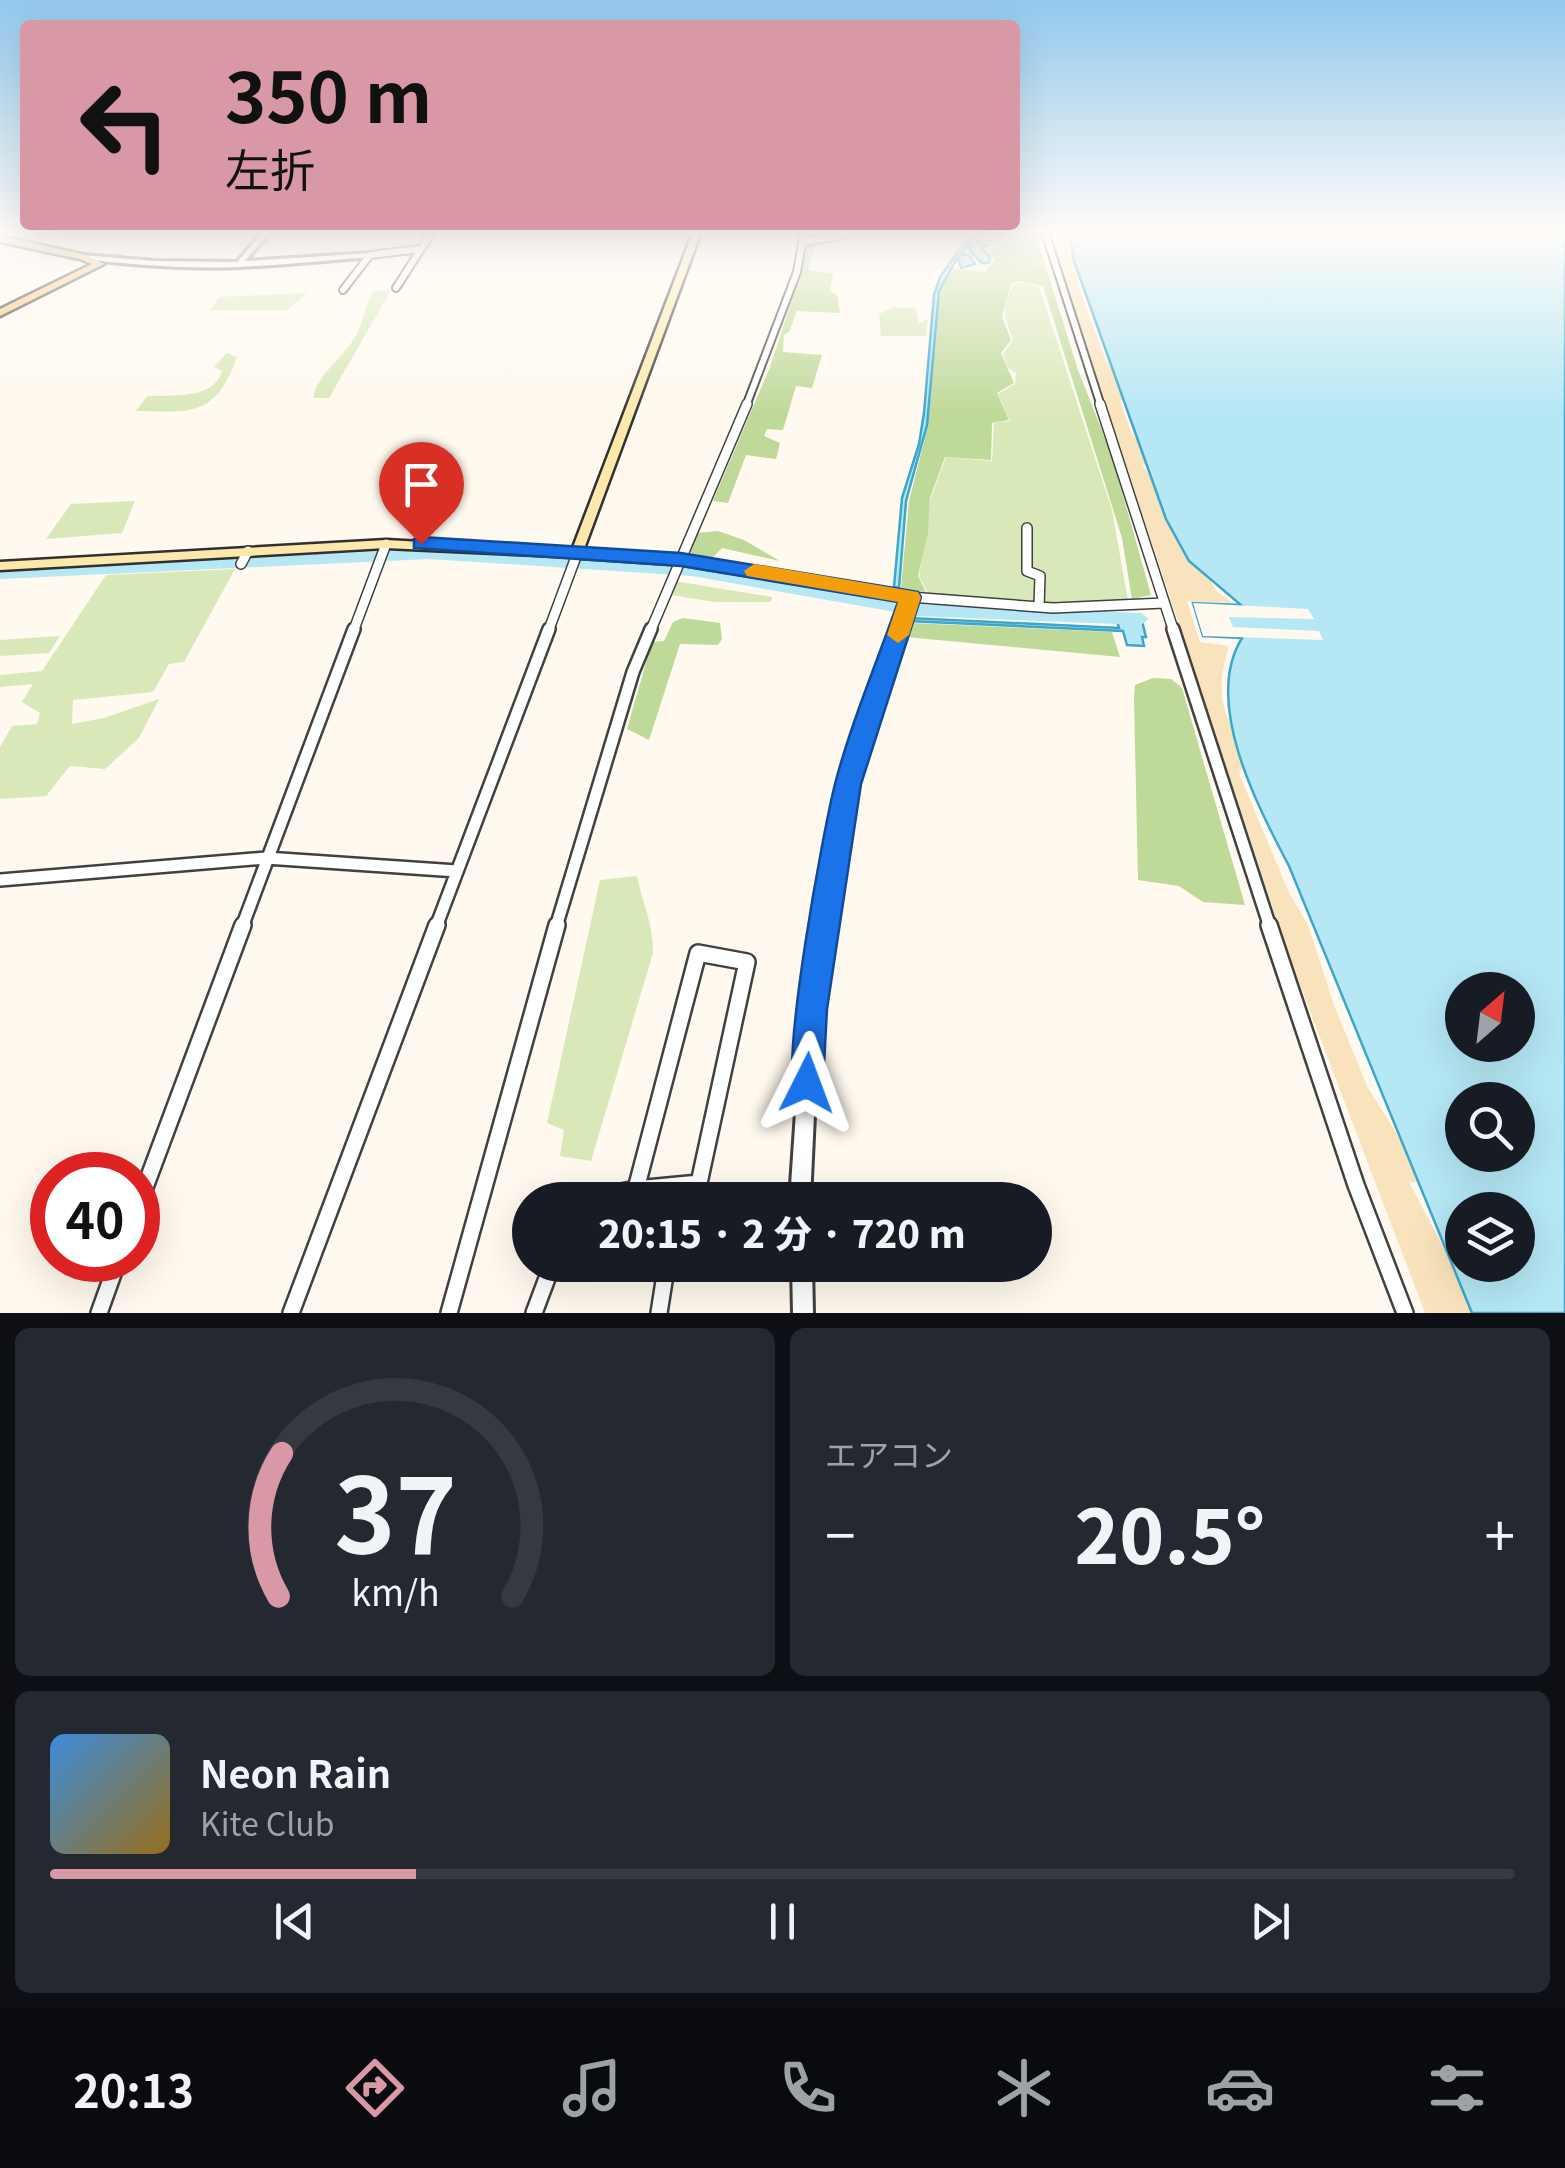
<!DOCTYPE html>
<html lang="ja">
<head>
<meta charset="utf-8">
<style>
	:root { --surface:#171b24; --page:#242831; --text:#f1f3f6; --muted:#9ea1a6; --line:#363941; --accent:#d998a6 }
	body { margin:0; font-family:Georgia,"Noto Sans JP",serif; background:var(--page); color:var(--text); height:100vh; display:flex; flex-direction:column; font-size:38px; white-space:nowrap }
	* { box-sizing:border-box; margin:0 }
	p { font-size:32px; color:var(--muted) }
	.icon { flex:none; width:55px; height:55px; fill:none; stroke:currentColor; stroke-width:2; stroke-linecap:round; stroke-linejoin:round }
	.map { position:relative; height:1313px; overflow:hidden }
	.details { display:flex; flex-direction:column; gap:15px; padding:15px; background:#0d0f14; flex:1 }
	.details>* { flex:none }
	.hud { position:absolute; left:20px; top:20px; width:1000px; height:210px; border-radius:10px; box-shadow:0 10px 40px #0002; background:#d998a6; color:#111; overflow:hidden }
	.needle { width:65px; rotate:28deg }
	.controls { position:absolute; left:1445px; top:972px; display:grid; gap:20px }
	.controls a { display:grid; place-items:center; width:90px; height:90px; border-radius:50%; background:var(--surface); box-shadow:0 10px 40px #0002; font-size:50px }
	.speed { position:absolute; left:30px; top:1152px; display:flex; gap:20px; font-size:50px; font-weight:700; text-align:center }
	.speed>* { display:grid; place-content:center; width:130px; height:130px; border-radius:50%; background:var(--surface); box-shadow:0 10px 40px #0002; line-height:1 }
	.speed .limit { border:15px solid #d22; background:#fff; color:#111 }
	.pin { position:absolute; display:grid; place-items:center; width:85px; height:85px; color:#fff; margin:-102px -42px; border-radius:50% 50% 50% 0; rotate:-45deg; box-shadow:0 0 10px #0007 }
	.pin .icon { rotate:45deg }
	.me { position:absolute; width:110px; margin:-55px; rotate:3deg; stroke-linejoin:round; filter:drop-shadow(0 0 8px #0008) }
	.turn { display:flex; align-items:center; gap:35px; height:210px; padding:0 40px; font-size:45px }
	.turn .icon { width:130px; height:130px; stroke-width:2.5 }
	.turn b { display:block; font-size:70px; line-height:85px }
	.big { font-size:75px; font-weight:800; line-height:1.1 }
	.details .tile { flex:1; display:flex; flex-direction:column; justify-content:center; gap:15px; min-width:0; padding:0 35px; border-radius:15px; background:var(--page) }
	.details .dial { align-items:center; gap:0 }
	.dial svg { height:260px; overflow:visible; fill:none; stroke:var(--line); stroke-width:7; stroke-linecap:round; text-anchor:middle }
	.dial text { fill:var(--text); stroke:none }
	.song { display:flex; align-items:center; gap:30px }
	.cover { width:120px; height:120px; border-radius:15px; background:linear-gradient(135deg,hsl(210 70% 55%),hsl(40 70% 35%)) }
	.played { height:10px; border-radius:5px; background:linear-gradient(90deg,var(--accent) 25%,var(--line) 25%) }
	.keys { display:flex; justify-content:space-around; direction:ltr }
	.heat { display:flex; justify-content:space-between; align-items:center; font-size:55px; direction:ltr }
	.details .tiles { flex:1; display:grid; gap:15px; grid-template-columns:1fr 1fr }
	.tile:last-child { grid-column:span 2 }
	.trip { position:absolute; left:512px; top:1182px; width:540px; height:100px; border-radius:50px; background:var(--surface); box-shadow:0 10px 40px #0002; font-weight:800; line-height:100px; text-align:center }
	.dock { display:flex; height:160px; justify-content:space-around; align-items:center; background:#090b0e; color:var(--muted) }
	.dock .icon { width:70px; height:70px }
	.dock .active { color:var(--accent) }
	.dock b { font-size:45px; color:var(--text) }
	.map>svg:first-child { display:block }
</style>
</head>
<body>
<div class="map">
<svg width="1565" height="1313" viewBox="0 0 1565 1313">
	<rect width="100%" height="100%" fill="#fff9ef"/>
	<path fill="#d9e8b9" d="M 1021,282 L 1039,286 L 1112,510 L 1128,601 L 1055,605 L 929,594 L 919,577 L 931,498 L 946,457 L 992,461 L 994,423 L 1010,421 L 998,394 L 1015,384 L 1016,373 L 1008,368 L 1003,354 L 1013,340 C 1004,319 1002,305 1014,284 Z
		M 391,290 L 329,398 L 313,398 C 319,370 348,356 359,329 C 365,316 365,302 374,291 Z
		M 307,293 L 287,310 L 210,310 L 219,297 Z
		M 894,307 L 916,309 L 919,323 L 928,319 L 926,336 L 881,336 L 879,314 Z
		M 227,353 L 237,357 C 215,417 193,412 136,411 L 147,396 C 171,395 214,400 222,371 L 214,367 Z
		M 135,501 L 122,533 L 46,539 L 71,504 Z
		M 235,569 L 184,662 L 169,664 L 153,692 L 73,700 L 72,724 L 104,718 L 159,699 L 139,738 L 105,769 L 70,766 L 46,796 L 0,799 L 0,747 L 12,726 L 37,724 L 40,713 L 22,702 L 33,684 L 0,687 L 0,675 L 42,671 L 106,575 Z
		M 675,581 L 772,597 L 771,602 L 716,602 L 670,595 Z
		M 60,636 L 49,653 L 0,656 L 0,640 Z
		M 637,876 C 643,905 653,922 653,953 L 591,1161 L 560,1156 L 564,1130 L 547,1123 L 600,880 Z"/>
	<path fill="#bfd999" d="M 811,232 L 837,232 L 838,240 L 815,245 L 808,270 L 833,274 L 830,291 L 837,295 L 840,313 L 797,311 L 789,332 L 784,335 L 783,352 L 822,355 L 812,388 L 796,386 L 783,430 L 767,429 L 764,436 L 780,443 L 776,459 L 746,455 L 728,503 L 713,501 L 770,367 L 797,284 L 804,243 L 812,241 Z
		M 979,232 L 1035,232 L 1078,370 L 1112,456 L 1151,595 L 1132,599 L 1122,538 L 1043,286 L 1019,281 L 1011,284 L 1002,317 L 1011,340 L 1001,353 L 1014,383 L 997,393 L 1009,420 L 992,423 L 991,460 L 945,457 L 930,498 L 928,533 L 918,576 L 926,592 L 901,588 L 909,501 L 927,430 L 940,291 L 954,269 L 985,272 L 995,260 L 990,254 L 996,244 L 976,239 Z
		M 718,531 L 744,540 L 780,561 L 722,548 L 712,558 L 690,554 L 697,533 Z
		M 683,618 L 720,623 L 722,639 L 718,645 L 680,644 L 649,740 L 627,729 L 652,642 L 664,641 L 673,622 Z
		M 911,623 L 1112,632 L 1120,657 L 906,637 Z
		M 1153,678 L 1171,679 L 1182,688 L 1245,905 L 1203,902 L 1179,886 L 1138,880 L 1134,699 L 1135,685 Z"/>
	<path fill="#f9e3bc" d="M 1049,232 L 1067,232 L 1069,255 L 1096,281 L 1076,281 L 1105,358 L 1132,400 L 1120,400 L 1131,432 L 1155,464 L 1142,465 L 1168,500 L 1216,591 L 1233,603 L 1187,601 L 1200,642 L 1229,646 C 1214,696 1222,714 1250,756 L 1239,773 L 1289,893 L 1308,925 L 1334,1005 L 1368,1088 L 1427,1182 L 1409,1182 L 1478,1313 L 1425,1313 L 1286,948 Z"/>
	<path fill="#b5e7f5" stroke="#3da7cb" stroke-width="2.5" fill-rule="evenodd" d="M 972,232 L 978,232 L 974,239 L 986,245 L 981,248 L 990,257 L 989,263 L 982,263 L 970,251 L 970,242 L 961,255 L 969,255 L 975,264 L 961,268 L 958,257 L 939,291 L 927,425 L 906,501 L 899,588 L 894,587 L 902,498 L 919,444 L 924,413 L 934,295 L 940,277 Z
		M 1069,232 L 1565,232 L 1565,1313 L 1472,1313 L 1289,866 C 1258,807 1202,702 1242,638 L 1203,636 L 1193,603 L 1241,605 L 1189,561 L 1166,519 L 1074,261 ZM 1462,990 L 1518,990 L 1518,1045 L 1462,1045 ZM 1462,1100 L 1518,1100 L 1518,1155 L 1462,1155 ZM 1462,1210 L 1518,1210 L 1518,1265 L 1462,1265 Z
		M 1116,616 L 1141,617 L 1146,637 L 1142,637 L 1144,646 L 1127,645 L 1123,631 L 909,621 L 910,618 L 1119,628 Z"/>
	<path fill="#fff9ef" d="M 1193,603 L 1308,609 L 1314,619 L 1229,617 L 1233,627 L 1319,631 L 1323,640 L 1203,636 Z"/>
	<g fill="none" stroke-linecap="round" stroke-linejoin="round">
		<path stroke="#3da7cb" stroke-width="2.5" d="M 117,254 L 127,260
			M 249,257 L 271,232"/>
		<path fill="#b5e7f5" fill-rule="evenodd" d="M 429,549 L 692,566 L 918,604 L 1141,613 L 1149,619 L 1141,625 L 918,616 L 692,576 L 429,559 L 0,579 L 0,569 Z"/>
		<defs>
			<path id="minor-far3" d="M 1045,232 L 1101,406
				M 803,242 L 840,236
				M 396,288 L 432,232
				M 343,290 L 370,255 L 420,249
				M 746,406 L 797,272 L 804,232"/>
			<path id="minor-far2" d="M 1100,404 L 1174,632
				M 1027,528 L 1027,571 L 1040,576 L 1039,607
				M 241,564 L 248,551
				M 910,597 L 1053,608 L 1164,603
				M 353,632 L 386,544
				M 548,632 L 577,554
				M 650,632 L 747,404"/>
			<path id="minor-far1" d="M 1173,629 L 1270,927
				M 0,880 L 266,858 L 457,871
				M 242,927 L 354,629
				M 436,927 L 549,629
				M 556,927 L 633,672 L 651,629"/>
			<path id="minor" d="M 1269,925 L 1356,1185 L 1405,1313
				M 698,953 L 747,962 L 699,1183 L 636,1189 Z
				M 581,1200 L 636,1189
				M 138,1206 L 243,925
				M 99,1313 L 118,1260
				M 291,1313 L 437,925
				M 449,1313 L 557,925
				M 534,1313 L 552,1265
				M 659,1313 L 665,1275"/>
			<path id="tertiary" d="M 263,232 L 270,232 L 245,261 L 370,253 L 374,255 L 370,257 C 326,261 281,265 238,267 C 187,269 134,265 83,259 L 79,257 L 83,255 L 155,261 L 237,262 Z
				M 577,550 L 681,556 L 910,593 L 916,597 L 855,784 L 819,1009 L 810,1200 L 790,1200 L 803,1009 L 841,784 L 903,600 L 681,564 L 573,557 L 571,554 Z
				M 792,1265 L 812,1265 L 813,1313 L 793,1313 Z"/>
			<path id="secondary" d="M 693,232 L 701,232 L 581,557 L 386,548 L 0,570 L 0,562 L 386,540 L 572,550 Z"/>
			<path id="primary" d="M 0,236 L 86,255 L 104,264 L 0,316 L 0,309 L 92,264 L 80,259 L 0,242 Z"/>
		</defs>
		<use href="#minor-far3" stroke="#414141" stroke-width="10"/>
		<use href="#minor-far2" stroke="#414141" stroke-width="12"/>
		<use href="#minor-far1" stroke="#414141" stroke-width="16"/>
		<use href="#minor" stroke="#414141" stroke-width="20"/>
		<use href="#tertiary" stroke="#414141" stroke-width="6"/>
		<use href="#secondary" stroke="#303030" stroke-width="5"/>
		<use href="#primary" stroke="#1f1f1f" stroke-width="5"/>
		<use href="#minor-far3" stroke="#fff" stroke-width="6"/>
		<use href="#minor-far2" stroke="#fff" stroke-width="9"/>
		<use href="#minor-far1" stroke="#fff" stroke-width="11"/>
		<use href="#minor" stroke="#fff" stroke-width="15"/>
		<use href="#tertiary" fill="#fff" fill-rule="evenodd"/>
		<use href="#secondary" fill="#fde8ab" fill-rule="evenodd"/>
		<use href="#primary" fill="#f6be68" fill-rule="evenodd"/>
	</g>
	<linearGradient id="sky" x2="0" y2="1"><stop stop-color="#93c8ed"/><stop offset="0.56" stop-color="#fffcf8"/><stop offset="1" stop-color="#fffcf8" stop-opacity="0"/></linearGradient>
	<rect width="1565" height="416" fill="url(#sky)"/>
	<path fill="#1a73e8" stroke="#114b97" stroke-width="2.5" d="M 421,537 L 681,553 L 918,592 L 921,597 L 861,784 L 827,1009 L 823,1083 L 819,1095 L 807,1099 L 795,1095 C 781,1058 823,832 835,784 C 851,723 877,662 898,602 L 681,566 L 414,548 L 414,539 Z"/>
	<path fill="#f59e0b" d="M 754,564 L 918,592 L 921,597 L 909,635 L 898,643 L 887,635 L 898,602 L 747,576 L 744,571 Z"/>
</svg>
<div class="controls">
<a><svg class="needle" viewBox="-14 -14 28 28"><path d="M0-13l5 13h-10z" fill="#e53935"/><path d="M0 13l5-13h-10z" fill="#9ea1a6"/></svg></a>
<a><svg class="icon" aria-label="search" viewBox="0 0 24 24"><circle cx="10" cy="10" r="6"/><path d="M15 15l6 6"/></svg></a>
<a><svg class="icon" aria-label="layers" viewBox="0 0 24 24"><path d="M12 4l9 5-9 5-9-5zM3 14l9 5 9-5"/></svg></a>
</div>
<div class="speed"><div class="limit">40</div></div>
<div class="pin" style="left:421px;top:544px;background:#d93025"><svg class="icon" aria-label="arrive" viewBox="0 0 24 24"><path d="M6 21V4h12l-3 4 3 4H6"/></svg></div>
<svg class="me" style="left:807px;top:1083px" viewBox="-20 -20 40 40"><path d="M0-17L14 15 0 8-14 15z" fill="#1a73e8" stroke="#fff" stroke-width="4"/></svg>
<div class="trip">20:15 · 2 分 · 720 m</div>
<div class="hud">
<div class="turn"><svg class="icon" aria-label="left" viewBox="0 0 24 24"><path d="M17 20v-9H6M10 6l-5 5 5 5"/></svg><div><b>350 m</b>左折</div></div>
</div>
</div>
<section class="details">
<div class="tiles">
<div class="tile dial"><svg viewBox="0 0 100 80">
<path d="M14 69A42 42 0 1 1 86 69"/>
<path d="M14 69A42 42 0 0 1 15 25" stroke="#d998a6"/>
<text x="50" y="56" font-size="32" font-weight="700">37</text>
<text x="50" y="72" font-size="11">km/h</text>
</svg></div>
<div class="tile"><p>エアコン</p>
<div class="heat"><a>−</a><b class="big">20.5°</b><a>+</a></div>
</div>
<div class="tile">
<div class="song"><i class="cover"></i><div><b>Neon Rain</b><p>Kite Club</p></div></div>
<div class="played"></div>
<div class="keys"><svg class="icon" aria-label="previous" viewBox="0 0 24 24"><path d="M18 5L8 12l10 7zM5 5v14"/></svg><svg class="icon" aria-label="pause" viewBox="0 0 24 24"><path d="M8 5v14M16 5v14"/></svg><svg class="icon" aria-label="next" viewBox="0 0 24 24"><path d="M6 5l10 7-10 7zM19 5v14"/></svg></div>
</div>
</div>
</section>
<nav class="dock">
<b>20:13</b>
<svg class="icon active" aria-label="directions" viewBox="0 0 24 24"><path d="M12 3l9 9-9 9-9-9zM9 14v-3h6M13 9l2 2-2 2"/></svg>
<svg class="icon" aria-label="music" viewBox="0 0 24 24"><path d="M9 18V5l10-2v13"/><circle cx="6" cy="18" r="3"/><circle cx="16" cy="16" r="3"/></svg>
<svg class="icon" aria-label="phone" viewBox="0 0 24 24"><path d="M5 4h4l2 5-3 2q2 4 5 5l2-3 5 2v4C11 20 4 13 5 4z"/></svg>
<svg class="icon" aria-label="climate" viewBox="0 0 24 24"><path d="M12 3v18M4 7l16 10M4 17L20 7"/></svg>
<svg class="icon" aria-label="car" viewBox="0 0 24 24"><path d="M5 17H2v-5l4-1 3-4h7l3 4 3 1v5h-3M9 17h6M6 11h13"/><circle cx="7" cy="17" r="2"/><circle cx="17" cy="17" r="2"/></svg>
<svg class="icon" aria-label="filters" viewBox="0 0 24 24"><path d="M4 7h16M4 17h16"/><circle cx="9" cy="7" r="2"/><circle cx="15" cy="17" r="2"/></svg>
</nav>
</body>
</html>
